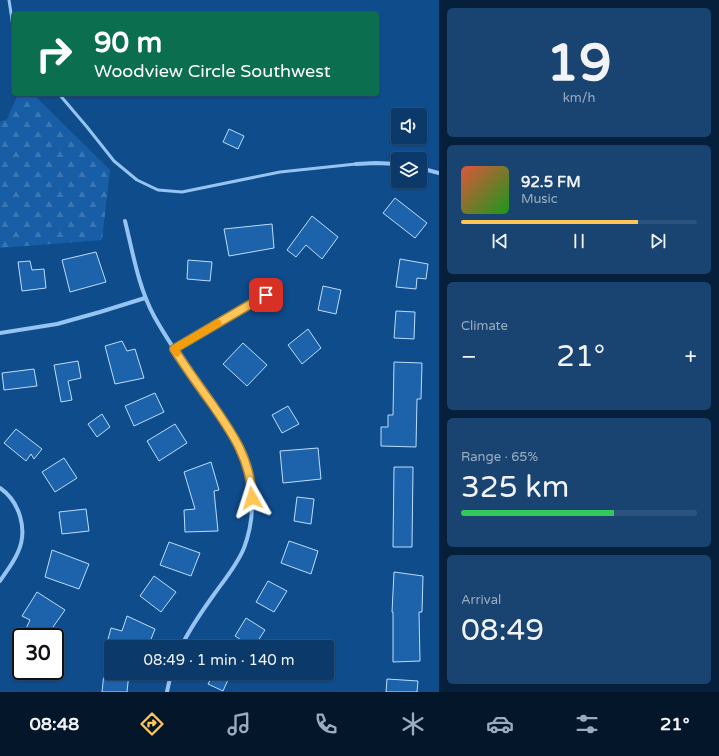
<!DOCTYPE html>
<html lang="en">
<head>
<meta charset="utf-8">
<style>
	:root { --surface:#0b3969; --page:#194471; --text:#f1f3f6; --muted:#9aacc0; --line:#2b537d; --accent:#ffc657 }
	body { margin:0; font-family:"Varela Round",sans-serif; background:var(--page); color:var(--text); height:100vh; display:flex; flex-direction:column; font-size:15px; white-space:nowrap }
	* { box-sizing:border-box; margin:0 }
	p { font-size:13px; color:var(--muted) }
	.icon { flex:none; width:22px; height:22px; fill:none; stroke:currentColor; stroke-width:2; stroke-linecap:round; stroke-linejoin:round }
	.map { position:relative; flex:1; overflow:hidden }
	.drawer { display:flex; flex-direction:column; gap:8px; padding:8px; background:#061f3a; width:280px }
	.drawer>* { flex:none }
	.guide { position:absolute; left:12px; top:12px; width:367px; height:84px; border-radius:4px; box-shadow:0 1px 3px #0004,0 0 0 1px var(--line); background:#0b6e4f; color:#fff; overflow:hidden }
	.fabs { position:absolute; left:391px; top:108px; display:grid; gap:8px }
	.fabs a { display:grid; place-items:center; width:36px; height:36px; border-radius:4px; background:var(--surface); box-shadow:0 1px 3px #0004,0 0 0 1px var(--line); font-size:20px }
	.speed { position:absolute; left:12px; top:628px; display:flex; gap:8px; font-size:20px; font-weight:700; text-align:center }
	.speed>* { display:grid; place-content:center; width:52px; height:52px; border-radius:50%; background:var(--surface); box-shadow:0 1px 3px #0004,0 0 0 1px var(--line); line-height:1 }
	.speed .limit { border:2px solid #111; border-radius:6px; background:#fff; color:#111 }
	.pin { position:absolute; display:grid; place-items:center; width:34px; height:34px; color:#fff; margin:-17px; border-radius:8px; box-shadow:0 2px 6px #0006 }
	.me { position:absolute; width:44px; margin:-22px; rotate:354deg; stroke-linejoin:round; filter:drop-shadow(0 0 3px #0008) }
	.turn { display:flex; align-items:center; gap:14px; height:84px; padding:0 16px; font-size:18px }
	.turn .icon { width:52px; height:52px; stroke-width:2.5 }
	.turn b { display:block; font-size:28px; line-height:34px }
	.big { font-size:30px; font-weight:600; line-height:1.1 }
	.drawer .tile { flex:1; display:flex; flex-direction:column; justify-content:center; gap:6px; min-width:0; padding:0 14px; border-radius:6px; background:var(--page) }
	.drawer .dial { align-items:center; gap:0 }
	.dial b { font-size:52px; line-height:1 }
	.song { display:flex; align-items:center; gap:12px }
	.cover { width:48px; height:48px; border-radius:6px; background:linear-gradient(135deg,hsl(10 70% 55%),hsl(120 70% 35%)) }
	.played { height:4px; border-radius:2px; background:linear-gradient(90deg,var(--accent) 75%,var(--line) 75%) }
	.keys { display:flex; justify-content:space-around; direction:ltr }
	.heat { display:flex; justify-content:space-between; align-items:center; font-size:22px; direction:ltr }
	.charge { height:6px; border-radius:3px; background:linear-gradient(90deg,#34c759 65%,var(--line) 0) }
	.trip { position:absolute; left:104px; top:640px; width:230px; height:40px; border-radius:4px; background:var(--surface); box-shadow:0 1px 3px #0004,0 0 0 1px var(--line); font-weight:600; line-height:40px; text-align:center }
	.tab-bar { display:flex; height:64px; justify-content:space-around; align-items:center; background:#04172a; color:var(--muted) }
	.tab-bar .icon { width:28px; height:28px }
	.tab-bar .on { color:var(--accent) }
	.tab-bar b { font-size:18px; color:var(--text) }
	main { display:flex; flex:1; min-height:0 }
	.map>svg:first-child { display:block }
</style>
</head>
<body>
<main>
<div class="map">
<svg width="439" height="692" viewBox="0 0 439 692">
	<defs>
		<pattern id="forest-firs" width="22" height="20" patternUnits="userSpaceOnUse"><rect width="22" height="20" fill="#175ea6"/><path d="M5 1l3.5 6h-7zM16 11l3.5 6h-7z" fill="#3a76b3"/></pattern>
	</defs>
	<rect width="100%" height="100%" fill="#0f4c8c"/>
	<path fill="url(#forest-firs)" d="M 18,94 L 33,94 L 110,170 L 102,240 L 0,248 L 0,122 L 7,119 Z"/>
	<path fill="#1d63ac" stroke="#bdddfd" d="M 229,129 L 244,136 L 238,149 L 223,142 Z
		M 395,198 L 427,223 L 415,238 L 383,213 Z
		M 312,216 L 338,237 L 322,259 L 306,245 L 296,257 L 287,250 Z
		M 272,224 L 274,248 L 229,256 L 224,229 Z
		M 96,252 L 106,282 L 70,292 L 62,260 Z
		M 400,259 L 428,264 L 426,279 L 417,278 L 416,289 L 396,287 Z
		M 188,260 L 212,262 L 210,281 L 187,279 Z
		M 30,261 L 32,270 L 44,269 L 46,288 L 22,291 L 18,262 Z
		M 323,286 L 341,290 L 336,314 L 318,310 Z
		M 396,311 L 415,312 L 414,339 L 394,338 Z
		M 308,329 L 321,348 L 302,364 L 288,345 Z
		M 122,341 L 127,351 L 135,349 L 144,378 L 115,384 L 105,346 Z
		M 243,343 L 267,365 L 247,386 L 223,364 Z
		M 78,361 L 81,378 L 68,381 L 72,400 L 61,402 L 54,365 Z
		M 394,362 L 422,363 L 421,399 L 417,399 L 416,447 L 381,446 L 381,427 L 388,427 L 388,415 L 393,415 Z
		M 34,369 L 37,386 L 4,390 L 2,373 Z
		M 155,393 L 164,412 L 134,426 L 125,406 Z
		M 288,406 L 299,424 L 282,433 L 272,415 Z
		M 102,414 L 110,427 L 97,437 L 88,424 Z
		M 175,424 L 187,443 L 159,461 L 147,441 Z
		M 16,429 L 42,449 L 34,459 L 31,454 L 26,461 L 4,443 Z
		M 318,448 L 321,479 L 283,483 L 280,451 Z
		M 64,458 L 77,478 L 55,492 L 42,472 Z
		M 211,462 L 219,490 L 214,491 L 218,531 L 185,532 L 184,510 L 195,509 L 184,472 Z
		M 394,467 L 413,467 L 412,547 L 393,547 Z
		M 297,497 L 314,499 L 311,524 L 294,521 Z
		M 86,509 L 89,531 L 62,534 L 59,512 Z
		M 289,541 L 318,551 L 311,574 L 281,563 Z
		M 169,542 L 200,553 L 191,576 L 160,565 Z
		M 52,550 L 89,564 L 79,589 L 45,577 Z
		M 394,572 L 423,576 L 422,612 L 419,612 L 420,661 L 393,662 L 393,612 L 392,612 Z
		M 154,576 L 176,592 L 161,612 L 140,596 Z
		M 268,581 L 287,591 L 274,612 L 256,602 Z
		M 37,592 L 65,610 L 46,637 L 22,637 L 30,620 L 22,616 Z
		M 127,616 L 155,629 L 148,647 L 115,647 L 107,643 L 111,628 L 122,631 Z
		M 246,618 L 265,630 L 254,647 L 252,647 L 235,636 Z
		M 104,673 L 129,673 L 127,692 L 102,692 Z
		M 214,673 L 231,673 L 223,691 L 208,684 Z
		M 387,679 L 418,681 L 417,692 L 386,692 Z"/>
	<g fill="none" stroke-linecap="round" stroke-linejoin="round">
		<path stroke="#96c4f2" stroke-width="3" d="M 9,0 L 14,33
			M 59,94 L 87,127 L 114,161 L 137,180 L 158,190 L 182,192 L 280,172 L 356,164"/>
		<path stroke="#96c4f2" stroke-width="4" d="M 356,164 L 376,163 L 398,164
			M 420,168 L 439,173
			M 125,221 C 133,253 138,286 154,316 C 169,343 187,369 205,395 C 217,412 231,429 240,448 C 255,478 256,516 244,548 C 237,565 225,579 215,593 C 202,611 190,628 181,647
			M 0,333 L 57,324 L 100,312 L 145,298
			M 174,349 L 266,295
			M 0,488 C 20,502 28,530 18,552 C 14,562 6,572 0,581
			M 167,692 L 171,673"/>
	</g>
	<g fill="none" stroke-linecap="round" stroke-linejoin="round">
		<defs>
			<path id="route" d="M 252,498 C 251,460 233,434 212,404 C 199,386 186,368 174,349 L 266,295"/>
		</defs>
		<use href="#route" stroke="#a68139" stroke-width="10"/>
		<use href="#route" stroke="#ffc657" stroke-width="7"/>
		<path stroke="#f59e0b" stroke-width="7" d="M 177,353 L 174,349 L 218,323"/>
	</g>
</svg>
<div class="fabs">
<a><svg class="icon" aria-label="sound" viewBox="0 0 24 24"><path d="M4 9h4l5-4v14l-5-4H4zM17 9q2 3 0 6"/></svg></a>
<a><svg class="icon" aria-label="layers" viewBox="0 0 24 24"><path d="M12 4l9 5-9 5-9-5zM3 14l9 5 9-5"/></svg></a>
</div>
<div class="speed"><div class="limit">30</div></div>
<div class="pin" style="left:266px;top:295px;background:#d93025"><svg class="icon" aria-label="arrive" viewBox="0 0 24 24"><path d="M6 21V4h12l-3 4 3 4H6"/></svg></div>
<svg class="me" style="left:252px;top:498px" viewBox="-20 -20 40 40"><path d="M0-17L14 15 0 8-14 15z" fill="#ffc657" stroke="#fff" stroke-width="4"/></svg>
<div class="trip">08:49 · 1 min · 140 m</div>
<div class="guide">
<div class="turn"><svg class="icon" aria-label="right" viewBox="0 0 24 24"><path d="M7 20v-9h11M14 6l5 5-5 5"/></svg><div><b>90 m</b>Woodview Circle Southwest</div></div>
</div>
</div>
<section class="drawer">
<div class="tile dial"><b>19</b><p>km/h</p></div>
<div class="tile">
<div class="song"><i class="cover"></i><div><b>92.5 FM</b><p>Music</p></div></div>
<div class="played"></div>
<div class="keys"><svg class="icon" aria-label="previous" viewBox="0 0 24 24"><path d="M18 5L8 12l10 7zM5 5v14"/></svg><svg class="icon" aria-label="pause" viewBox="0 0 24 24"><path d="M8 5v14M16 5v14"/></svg><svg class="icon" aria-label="next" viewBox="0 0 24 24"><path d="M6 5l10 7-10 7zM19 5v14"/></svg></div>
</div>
<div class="tile"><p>Climate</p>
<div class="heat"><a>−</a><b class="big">21°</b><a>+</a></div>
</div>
<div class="tile"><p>Range · 65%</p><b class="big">325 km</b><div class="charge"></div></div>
<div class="tile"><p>Arrival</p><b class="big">08:49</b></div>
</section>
</main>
<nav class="tab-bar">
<b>08:48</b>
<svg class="icon on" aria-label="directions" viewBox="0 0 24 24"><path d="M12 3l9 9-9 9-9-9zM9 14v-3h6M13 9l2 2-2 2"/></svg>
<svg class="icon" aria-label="music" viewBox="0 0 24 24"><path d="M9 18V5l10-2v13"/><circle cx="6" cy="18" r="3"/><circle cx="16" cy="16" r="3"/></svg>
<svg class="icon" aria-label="phone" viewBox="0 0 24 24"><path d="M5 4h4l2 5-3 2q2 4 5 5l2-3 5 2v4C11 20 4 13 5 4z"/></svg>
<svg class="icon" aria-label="climate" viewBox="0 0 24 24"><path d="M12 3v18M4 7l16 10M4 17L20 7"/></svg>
<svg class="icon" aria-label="car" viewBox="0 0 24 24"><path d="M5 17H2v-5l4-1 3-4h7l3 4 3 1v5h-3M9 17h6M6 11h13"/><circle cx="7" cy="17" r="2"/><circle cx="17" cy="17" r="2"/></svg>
<svg class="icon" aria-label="filters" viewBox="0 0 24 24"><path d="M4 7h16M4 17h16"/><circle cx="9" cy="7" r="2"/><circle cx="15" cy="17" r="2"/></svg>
<b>21°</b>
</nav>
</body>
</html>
